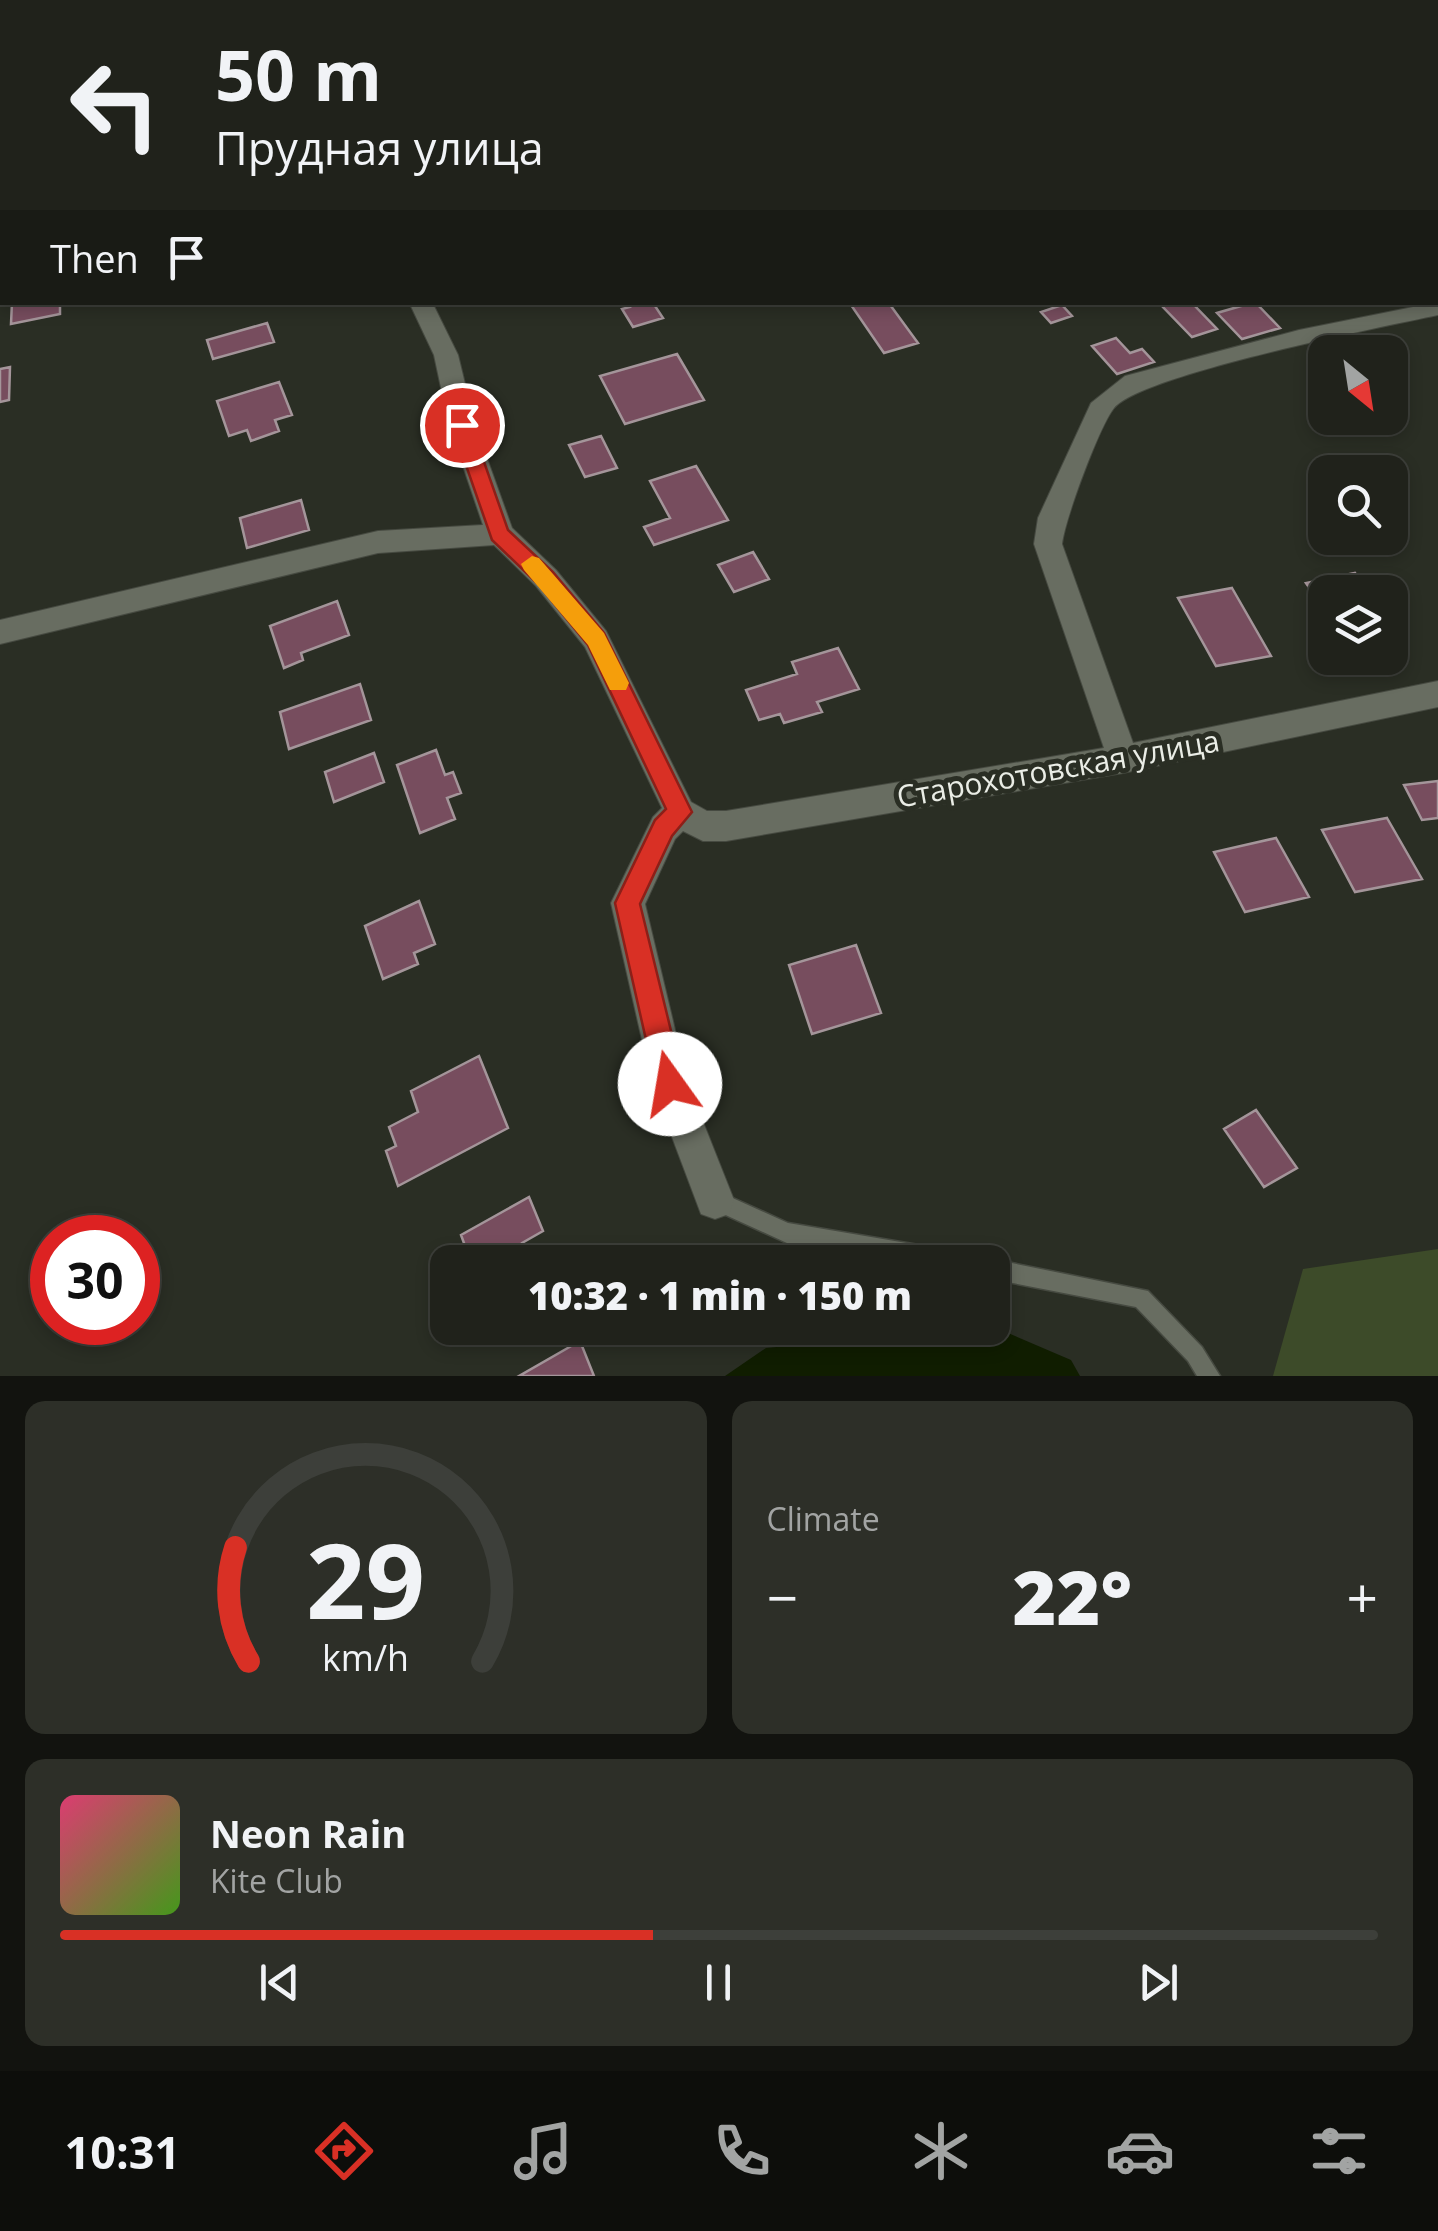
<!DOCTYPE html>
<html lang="en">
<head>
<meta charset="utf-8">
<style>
	:root { --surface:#20221b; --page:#2d2f28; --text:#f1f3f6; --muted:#a2a4a3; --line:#3d3f3a; --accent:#d93025 }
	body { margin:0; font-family:"Open Sans",sans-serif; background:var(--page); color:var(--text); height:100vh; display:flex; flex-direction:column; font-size:38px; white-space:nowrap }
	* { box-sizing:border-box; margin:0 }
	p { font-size:32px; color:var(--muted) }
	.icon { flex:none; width:55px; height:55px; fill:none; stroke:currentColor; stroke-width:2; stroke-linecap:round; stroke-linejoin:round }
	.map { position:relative; height:1376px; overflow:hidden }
	.details { display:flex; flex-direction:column; gap:25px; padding:25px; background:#12130f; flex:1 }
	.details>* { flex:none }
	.hud { position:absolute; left:0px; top:0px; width:1440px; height:305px; box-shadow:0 5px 15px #0003,0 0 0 2px var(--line); background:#20221b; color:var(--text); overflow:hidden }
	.needle { width:65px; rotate:150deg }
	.buttons { position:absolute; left:1308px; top:335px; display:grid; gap:20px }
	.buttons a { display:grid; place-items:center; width:100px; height:100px; border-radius:20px; background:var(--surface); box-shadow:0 5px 15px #0003,0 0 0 2px var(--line); font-size:50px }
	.speed { position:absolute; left:30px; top:1215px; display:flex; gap:20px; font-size:50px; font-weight:700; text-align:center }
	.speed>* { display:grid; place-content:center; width:130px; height:130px; border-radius:50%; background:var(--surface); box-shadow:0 5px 15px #0003,0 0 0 2px var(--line); line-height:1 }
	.speed .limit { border:15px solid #d22; background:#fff; color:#111 }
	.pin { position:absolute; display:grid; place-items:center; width:85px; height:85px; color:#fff; margin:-42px; border:5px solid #fff; border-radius:50%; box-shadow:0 2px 10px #0007 }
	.me { position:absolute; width:110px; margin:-55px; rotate:347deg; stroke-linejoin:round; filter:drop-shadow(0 0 8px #0008) }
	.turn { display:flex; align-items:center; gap:35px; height:210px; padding:0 50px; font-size:45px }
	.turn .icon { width:130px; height:130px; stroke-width:2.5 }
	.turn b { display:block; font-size:70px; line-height:85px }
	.then { display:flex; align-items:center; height:95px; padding:0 50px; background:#0003; gap:20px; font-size:38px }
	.big { font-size:75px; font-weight:800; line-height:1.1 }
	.details .tile { flex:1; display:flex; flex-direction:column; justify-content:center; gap:15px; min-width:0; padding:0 35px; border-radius:20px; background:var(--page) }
	.details .dial { align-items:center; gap:0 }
	.dial svg { height:260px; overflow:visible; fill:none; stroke:var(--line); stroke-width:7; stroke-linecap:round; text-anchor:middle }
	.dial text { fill:var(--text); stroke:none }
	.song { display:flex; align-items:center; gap:30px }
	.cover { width:120px; height:120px; border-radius:15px; background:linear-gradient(135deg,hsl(340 70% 55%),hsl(100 70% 35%)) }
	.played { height:10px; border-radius:5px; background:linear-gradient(90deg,var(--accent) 45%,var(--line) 45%) }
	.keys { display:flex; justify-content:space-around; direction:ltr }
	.heat { display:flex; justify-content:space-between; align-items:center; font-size:55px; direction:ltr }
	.details .tiles { flex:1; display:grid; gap:25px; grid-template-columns:1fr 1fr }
	.tile:last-child { grid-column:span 2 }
	.trip { position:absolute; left:430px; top:1245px; width:580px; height:100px; border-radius:20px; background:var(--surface); box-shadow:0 5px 15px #0003,0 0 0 2px var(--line); font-weight:800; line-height:100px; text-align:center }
	.menu { display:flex; height:160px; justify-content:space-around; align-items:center; background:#0d0e0b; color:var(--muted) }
	.menu .icon { width:70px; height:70px }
	.menu .active { color:var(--accent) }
	.menu b { font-size:45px; color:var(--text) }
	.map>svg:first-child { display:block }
</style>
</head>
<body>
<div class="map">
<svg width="1438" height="1376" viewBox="0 0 1438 1376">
	<rect width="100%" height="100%" fill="#2a2e24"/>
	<path fill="#3d4b29" d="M 1438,1249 L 1438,1376 L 1273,1376 L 1303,1269 Z"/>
	<path fill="#101d00" d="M 1008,1333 L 1071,1360 L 1080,1376 L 725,1376 L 766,1348 L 893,1336 Z"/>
	<path fill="#774d5e" stroke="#a4959a" stroke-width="2.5" d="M 12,302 L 60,302 L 60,314 L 11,324 Z
		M 628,302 L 662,302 L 655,306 L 663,318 L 633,327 L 622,309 L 630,307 Z
		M 860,302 L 888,302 L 918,343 L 884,353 L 851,305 Z
		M 1169,302 L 1191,302 L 1217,329 L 1192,337 L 1161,305 Z
		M 1255,302 L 1280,328 L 1242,339 L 1217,313 Z
		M 1062,305 L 1072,316 L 1051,323 L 1041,312 Z
		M 267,323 L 274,342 L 213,359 L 207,340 Z
		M 1116,338 L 1130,353 L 1142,349 L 1154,362 L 1117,374 L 1092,346 Z
		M 677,354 L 704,400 L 625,424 L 600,376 Z
		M 10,367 L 9,400 L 0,402 L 0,369 Z
		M 279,382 L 292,415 L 275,420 L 279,431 L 251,441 L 247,430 L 229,436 L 217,401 Z
		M 601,436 L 617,468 L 585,477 L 569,445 Z
		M 696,466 L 728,520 L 654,545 L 644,527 L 670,518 L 650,481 Z
		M 301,500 L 309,530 L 247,548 L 240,518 Z
		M 753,552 L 769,579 L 734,592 L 718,565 Z
		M 1355,573 L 1369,592 L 1325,592 L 1325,610 L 1306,583 Z
		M 1232,588 L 1271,656 L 1216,666 L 1178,598 Z
		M 337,601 L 349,635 L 301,653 L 303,660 L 284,668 L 270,626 Z
		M 838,648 L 859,689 L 817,702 L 822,712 L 784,723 L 780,714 L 759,720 L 746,690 L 797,674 L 792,662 Z
		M 360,684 L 371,720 L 289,749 L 280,712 Z
		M 436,750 L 445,775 L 453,772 L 461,793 L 447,798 L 455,819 L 420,833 L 397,765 Z
		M 374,753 L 384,782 L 334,802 L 325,772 Z
		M 1438,781 L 1438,818 L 1422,820 L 1404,785 Z
		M 1387,818 L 1422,879 L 1355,892 L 1322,830 Z
		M 1276,838 L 1309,897 L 1245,912 L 1214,852 Z
		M 419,901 L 435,944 L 414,953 L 418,964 L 383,979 L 365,926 Z
		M 856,945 L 881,1013 L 812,1034 L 789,965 Z
		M 479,1056 L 508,1128 L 398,1186 L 386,1151 L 396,1146 L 389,1127 L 418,1112 L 411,1091 Z
		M 1256,1110 L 1297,1168 L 1264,1187 L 1224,1129 Z
		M 529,1197 L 543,1231 L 522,1243 L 529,1262 L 471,1262 L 461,1235 Z
		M 580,1341 L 594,1376 L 519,1376 Z"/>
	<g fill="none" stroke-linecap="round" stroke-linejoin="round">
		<defs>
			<path id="lane" d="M 224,0 L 235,0 L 236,2 L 226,2 Z
				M 301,0 L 315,0 L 312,2 L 300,2 Z
				M 2,108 L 2,114 L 0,115 L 0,109 Z
				M 715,1190 L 788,1223 L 960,1252 L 967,1255 L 970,1262 L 903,1262 L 787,1243 L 708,1207 L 705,1200 L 708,1193 Z
				M 992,1259 L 1148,1291 L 1202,1347 L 1220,1376 L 1197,1376 L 1188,1361 L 1136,1307 L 992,1279 L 992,1262 L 985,1262 Z"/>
			<path id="street" d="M 1340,0 L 1369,0 L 1370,2 L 1339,2 Z
				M 1438,299 L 1438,315 C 1382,327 1143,374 1114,408 C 1099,427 1065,519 1062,544 L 1133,743 L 1438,681 L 1438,707 L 1123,773 L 726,841 L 703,841 L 683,831 L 675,839 L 645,904 L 688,1084 L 734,1200 L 729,1214 L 715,1219 L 701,1214 L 652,1084 L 611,903 L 653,817 L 662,808 L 585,647 L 536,586 L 494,545 L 378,553 L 0,644 L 0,620 L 378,531 L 483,525 L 449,425 L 434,355 L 409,302 L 432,302 L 458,355 L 475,425 L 512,528 L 556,570 L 606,631 L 691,802 L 707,811 L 726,811 L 1104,748 L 1034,544 L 1038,518 L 1091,403 L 1125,376 L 1299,330 L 1438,302 Z"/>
		</defs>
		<use href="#lane" stroke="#464a41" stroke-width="3"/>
		<use href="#street" stroke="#464a41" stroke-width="2"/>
		<use href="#lane" fill="#686d61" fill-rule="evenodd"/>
		<use href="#street" fill="#686d61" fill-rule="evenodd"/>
	</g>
	<path fill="#d93025" stroke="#8d1f18" stroke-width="2.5" d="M 462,418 L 471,425 L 508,530 L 553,572 L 604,633 L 692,812 L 672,836 L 640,904 L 684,1084 L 680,1094 L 670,1098 L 660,1094 L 656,1084 L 615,903 L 655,820 L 666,809 L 588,645 L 538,584 L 492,540 L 452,425 Z"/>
	<path fill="#f59e0b" d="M 532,556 L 539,558 L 604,633 L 629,683 L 626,690 L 610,690 L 588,645 L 524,570 L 521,564 Z"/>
	<g text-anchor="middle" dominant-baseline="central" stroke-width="10" stroke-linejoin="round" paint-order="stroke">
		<g font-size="30" fill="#eaede6" stroke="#2a2e24">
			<text transform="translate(1058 768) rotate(-10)">Старохотовская улица</text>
		</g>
	</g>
</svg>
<div class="buttons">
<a><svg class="needle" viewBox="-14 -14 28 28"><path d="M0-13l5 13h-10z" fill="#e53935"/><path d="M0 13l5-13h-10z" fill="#a2a4a3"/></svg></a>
<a><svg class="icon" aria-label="search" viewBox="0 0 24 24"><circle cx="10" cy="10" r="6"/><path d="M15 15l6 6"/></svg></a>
<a><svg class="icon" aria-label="layers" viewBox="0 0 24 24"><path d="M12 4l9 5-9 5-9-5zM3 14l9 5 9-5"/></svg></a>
</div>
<div class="speed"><div class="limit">30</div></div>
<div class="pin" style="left:462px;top:425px;background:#d93025"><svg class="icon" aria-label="arrive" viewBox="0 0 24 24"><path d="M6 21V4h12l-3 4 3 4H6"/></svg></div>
<svg class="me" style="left:670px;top:1084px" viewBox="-20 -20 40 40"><circle r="19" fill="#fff"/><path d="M0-13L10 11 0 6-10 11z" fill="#d93025"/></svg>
<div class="trip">10:32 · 1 min · 150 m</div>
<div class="hud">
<div class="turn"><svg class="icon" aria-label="left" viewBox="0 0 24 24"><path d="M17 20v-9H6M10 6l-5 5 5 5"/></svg><div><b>50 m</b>Прудная улица</div></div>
<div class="then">Then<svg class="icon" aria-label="arrive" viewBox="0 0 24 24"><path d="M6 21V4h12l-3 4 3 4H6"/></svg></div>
</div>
</div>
<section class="details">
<div class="tiles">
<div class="tile dial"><svg viewBox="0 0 100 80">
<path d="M14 69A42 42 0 1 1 86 69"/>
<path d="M14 69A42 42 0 0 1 10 34" stroke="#d93025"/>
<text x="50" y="56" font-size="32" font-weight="700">29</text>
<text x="50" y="72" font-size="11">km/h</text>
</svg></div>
<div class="tile"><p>Climate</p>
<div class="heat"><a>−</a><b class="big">22°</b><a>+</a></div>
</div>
<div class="tile">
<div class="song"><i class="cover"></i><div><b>Neon Rain</b><p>Kite Club</p></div></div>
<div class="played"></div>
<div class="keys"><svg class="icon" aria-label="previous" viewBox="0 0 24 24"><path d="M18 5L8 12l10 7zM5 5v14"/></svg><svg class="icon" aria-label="pause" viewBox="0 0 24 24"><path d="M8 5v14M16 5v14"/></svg><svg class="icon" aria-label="next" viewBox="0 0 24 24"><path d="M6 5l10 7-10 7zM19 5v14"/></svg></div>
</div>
</div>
</section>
<nav class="menu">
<b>10:31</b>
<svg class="icon active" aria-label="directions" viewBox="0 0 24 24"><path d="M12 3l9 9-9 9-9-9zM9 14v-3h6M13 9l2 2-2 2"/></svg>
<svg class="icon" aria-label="music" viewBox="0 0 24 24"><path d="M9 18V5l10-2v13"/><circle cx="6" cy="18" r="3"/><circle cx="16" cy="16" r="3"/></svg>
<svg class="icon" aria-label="phone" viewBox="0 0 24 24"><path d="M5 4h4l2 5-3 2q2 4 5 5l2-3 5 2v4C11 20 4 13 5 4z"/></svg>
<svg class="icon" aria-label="climate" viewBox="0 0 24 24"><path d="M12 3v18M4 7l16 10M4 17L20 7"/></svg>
<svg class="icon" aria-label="car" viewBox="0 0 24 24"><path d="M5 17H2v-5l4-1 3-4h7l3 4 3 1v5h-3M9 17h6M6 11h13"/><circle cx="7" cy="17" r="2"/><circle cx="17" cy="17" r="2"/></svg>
<svg class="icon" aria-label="filters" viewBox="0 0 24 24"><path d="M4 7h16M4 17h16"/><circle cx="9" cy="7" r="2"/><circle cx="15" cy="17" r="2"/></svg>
</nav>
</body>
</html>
